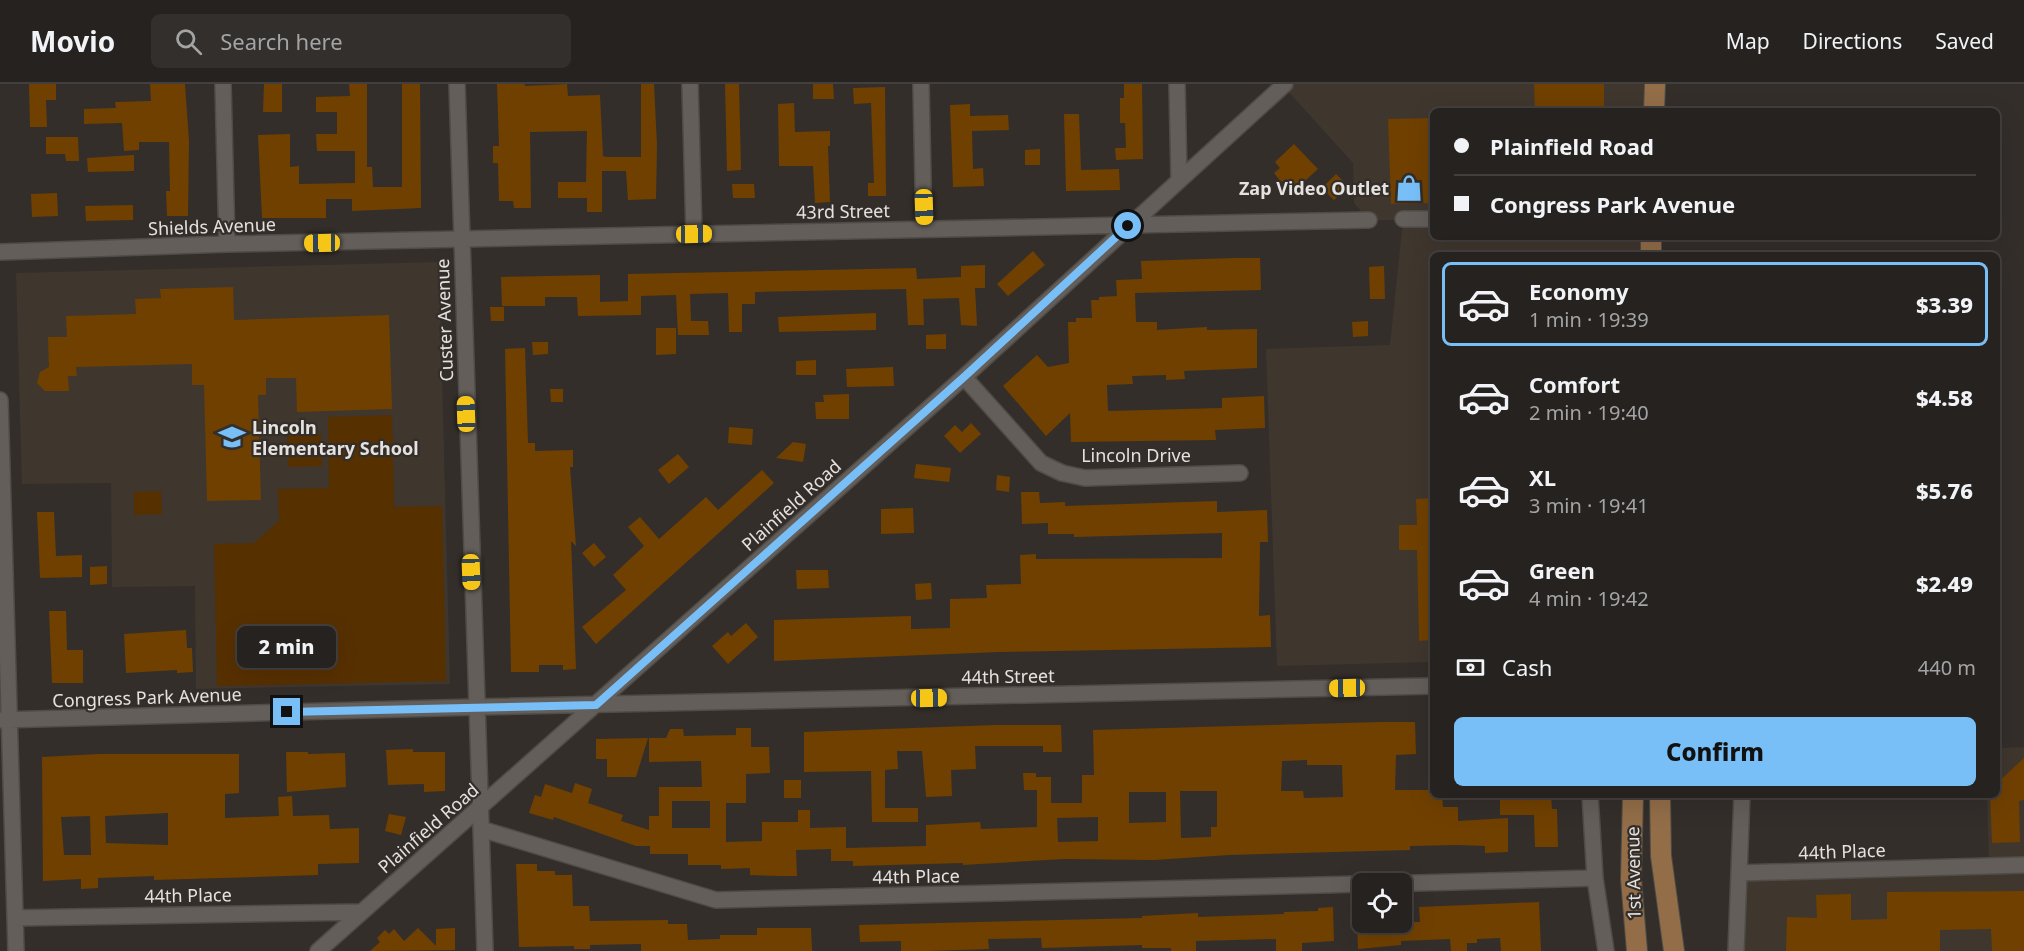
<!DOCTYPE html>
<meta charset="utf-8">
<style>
body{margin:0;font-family:"Noto Sans",sans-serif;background:#322f2d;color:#f1f3f6;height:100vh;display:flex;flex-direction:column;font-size:22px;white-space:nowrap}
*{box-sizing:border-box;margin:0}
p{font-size:20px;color:#a4a4a5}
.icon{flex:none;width:33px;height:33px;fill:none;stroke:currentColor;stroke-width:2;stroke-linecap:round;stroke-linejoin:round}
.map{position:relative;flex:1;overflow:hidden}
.drawer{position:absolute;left:1430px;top:168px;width:570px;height:546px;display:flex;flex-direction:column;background:#262220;border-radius:9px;box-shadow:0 6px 24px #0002,0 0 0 2px #423f3e}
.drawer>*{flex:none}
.top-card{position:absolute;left:1430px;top:24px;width:570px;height:132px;border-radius:9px;box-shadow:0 6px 24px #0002,0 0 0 2px #423f3e;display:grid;align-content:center;height:132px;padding:0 24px;background:#262220}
.tools{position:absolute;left:1352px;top:789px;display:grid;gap:12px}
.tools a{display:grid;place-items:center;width:60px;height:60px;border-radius:9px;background:#262220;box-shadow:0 6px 24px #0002,0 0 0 2px #423f3e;font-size:30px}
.end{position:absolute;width:27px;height:27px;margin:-14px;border:8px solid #78bff8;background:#111;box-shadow:0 0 0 3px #111}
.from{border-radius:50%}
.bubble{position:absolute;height:42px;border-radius:9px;background:#262220;box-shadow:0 6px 24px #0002,0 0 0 2px #423f3e;font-size:20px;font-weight:800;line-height:42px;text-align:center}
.car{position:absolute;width:18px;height:36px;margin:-18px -9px;border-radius:8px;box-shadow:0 0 4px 2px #0007;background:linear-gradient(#f5c518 24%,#345 0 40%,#f5c518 0 76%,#345 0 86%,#f5c518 0)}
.top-card b{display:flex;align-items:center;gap:21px;height:57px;font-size:22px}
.top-card b+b{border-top:2px solid #423f3e}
.top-card i{width:15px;height:15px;background:#f1f3f6}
ul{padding:10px 0 0;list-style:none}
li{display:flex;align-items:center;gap:18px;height:84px;margin:0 12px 9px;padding:0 12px;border:3px solid transparent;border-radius:9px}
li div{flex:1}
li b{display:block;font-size:22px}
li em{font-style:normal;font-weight:800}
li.on{border-color:#78bff8}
li>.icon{width:54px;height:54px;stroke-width:1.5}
.pay{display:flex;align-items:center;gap:15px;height:66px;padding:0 24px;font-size:22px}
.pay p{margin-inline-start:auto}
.cta{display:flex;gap:12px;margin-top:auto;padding:12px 24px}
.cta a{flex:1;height:69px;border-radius:9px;background:#78bff8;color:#111;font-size:24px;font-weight:800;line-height:69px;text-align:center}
header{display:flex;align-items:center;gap:36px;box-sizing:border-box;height:84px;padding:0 30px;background:#262220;border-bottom:2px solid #423f3e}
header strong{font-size:28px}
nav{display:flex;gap:33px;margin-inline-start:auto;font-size:21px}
.search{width:420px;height:54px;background:#322f2d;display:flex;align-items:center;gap:15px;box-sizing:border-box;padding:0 21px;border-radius:9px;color:#a4a4a5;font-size:22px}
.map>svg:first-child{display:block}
.built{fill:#3f362e}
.green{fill:#573000}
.building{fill:#704000;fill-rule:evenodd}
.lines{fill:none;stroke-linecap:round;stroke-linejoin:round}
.minor-casing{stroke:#4f4c48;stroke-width:18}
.major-casing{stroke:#4f4c48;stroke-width:22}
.minor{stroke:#635e59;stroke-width:15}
.major{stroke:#926d48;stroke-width:20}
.route{stroke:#78bff8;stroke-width:8}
.labels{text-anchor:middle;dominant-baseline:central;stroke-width:4.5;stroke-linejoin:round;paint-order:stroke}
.poi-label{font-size:18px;font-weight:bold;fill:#e4e1de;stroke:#332e2a;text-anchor:end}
.street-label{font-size:18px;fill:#e4e1de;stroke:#332e2a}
</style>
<header>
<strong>Movio</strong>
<div class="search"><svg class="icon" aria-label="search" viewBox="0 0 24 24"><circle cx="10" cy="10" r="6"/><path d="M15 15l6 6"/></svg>Search here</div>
<nav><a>Map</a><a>Directions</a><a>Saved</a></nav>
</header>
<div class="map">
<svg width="2024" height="867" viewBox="0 0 2024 867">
<rect width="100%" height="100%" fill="#332e2a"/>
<path class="built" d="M1292,0H1655L1654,27H1432V153H1650V171H1432V578L1277,582L1266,265L1390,261L1403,136H1369L1354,119L1353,79L1286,5Z
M439,178L450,600L196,605L195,502L112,503L111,399L22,400L16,189Z
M2024,663V867H1743V787L1989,781L1987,711H1996L1997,664Z"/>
<path class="green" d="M392,331L394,423L442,422L446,597L217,602L214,460L254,459L279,437L278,405L329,404L328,333Z
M321,350L322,382L288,383L287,351Z
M161,407L162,430L134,431V408Z"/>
<path class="building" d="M29,0H56V16H46L47,43H30Z
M150,0H185L189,57L188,132H167L166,107H170L169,58H139V66L124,67L122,39L84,40V25L116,24L115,18L151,17Z
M264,0H282V28H263Z
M349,0H367V83H372L373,103H402V0H420L421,124L352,127V115H326V134H262L258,51L290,50V83L299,82V100L355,99V67H317L316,50H337V28H316V13L350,12Z
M497,0H525V2L567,0L568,12L600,11L603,72L606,73H641V0H654L657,61L656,115L628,116L626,87H602V128H587V114H558V98H586L587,47L530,48L531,124H514L513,117H499L498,79H493V62H499Z
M725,0H739L741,86L727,87Z
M813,0H833L834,15H813Z
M1124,0H1142L1143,75L1116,76L1115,64H1126L1125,39H1120V14H1124Z
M1534,0H1604V27H1535Z
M885,3L886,112H868V99H874L871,19L854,20L853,4Z
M794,19L795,48L830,47V62H828L830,118L815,119L813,82H779L778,20Z
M970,20V32L1008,31L1009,46L972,47L973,85L983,84L984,102L953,103L950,21Z
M1064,30H1079L1081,86L1119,85L1120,106L1066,107Z
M1432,34V119L1391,120L1388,35Z
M46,53H78L79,77H66L65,70H46Z
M1294,60L1318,85L1296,105L1286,95L1281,98L1274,89L1280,84L1275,78Z
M1040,65V81H1025V66Z
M134,71V87L88,88L87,74Z
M1336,90L1348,102L1334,116L1322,104Z
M732,100H754L755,114H733Z
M57,109L58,132L32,133L31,110Z
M133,121V136L86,137L85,122Z
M1033,167L1045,181L1008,212L997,200Z
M1235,174H1260L1261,206L1135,209L1136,238H1157V246L1207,243V246L1257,245V284L1184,287L1185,295L1166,296V291L1132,292L1133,300L1107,301L1108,327L1222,324V314L1264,312L1265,344L1215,346L1216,356L1071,358L1070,329L1046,352L1003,302L1037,271L1048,283L1069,279L1068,238H1076V234H1092L1091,216H1099V213L1117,212L1116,196L1142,195L1141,177Z
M985,181V204H975L977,242L961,241L959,214L923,215L924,241H908L906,205L755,208V220H742V248H729L728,209L690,210L691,237H708L709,251H678L676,211L641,212V231L578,232L577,213H545V222H502L501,193L600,191V218L628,217V190L916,184L917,195L961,193V182Z
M1384,182L1385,215H1370L1369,183Z
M233,203L234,236L389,231L392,325L297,328L296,294H266V311H258L261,416L207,417L204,301H192V280L76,283L77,292H68L69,307H45L37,299L40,288L49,283L48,253H67L66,232L136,230L135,215L161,214L160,205Z
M490,223H504V237H491Z
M876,229V246L779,248L778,233Z
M1368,237V252L1353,253L1352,238Z
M656,244H676V270L656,271Z
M946,250V265H926V251Z
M532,258H548V270L533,271Z
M525,264L528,359H535V367L573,366V383H570L576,462L571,457L576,585L563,586V581H539V588H511L505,265Z
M816,276V291H796V277Z
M893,283L894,302L847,303L846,285Z
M550,305H563V318H551Z
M849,310V335H816L815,318H824L823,311Z
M971,339L981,350L960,369L944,352L955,341L962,348Z
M729,343L753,345L752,361L728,359Z
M793,358L806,360L803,378L776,374Z
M678,370L689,383L669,400L658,386Z
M916,380L951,384L949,398L914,394Z
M762,386L774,399L596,560L582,543L626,506L613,491L644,462L628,443L640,433L659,455L706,413L718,426Z
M997,391L1010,393L1009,408L996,406Z
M1021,408H1039L1040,419L1065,418V422L1217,417V428L1267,426L1268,458H1260L1259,532L1270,531L1271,563L999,568L774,577V536L911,532V545L950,544V515L987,514L986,501L1021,500L1020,471L1036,470V475L1222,474V449L1074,453V450H1048V439L1022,440Z
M1432,414V556L1419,557L1417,466H1399V441H1417L1416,415Z
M913,424L914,449L881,450V425Z
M37,428H54L56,472L82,471V493L40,494Z
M594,459L606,473L594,483L582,469Z
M107,482V500L90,501V483Z
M796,486H828L829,504L797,505Z
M931,499L932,515L916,516L915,500Z
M49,527H66L67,566H83V599H52Z
M746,539L758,553L728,580L712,562L728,548L731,552Z
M186,546L187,564H192L193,588L177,589V586L126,589L124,550Z
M1381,638H1415L1416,670L1396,671L1395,706H1432V711H1442L1443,723H1458V737L1508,734V768L1485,769V762L1458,761L1410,762V766L1229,771L1154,776L1064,775L963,781V779L853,782V777H831V765L796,766L797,792H781L750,791V784L721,785V781H688V770H650V762H636L554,733L553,736L529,729L535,711L541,713L545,700L572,709L575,699L592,705L588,719L623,731L621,737L649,746V732H659V703H702L701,677L649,678V654H666L670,645H683L684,652L736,651V644H751V663H769L770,689L746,690V719H726V758L762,757V738H798V726H810V744L846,743V764L926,762V741L980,738L981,745L1037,743V706H1024L1023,689H1036V693H1051V719H1082V691H1094L1093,646ZM1307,676V681H1342L1343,713L1304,714L1303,707H1281L1282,677ZM1180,707H1217V743H1211V753L1181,754ZM1129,708H1166V738L1129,739ZM672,717H710V744H672ZM1098,733V757L1058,758L1057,734Z
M996,641H1061L1062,668H1043V662H975L976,685L951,686L952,712L926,713L922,667H897L898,685L885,686V724H918V738H872L871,687L804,688V648Z
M648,654L636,693H607V675H596V655Z
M413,665V668H445V707L424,708V700L388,701L386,666Z
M286,668H308V670L345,669L346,703L287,708Z
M99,670H239V709L225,710V734L279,732L278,713L292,712L293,732L329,731L330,745L359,744V779L318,780V791L154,796V792L98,794V804L81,805V795L43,797L42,673ZM168,729V761L106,759L105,732ZM90,732L91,771H64L61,733Z
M2024,674V716L2019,717L2020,758L1992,759L1990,711H1996V700Z
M784,696H801V714H784Z
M1533,711H1551L1552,725H1557L1558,763H1535L1534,731H1500V716L1533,715Z
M389,730L406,733L401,751L385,747Z
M516,780H537V787H555V791H572L573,822H589L590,837L668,836V840H687L688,856L720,855V851H757V844H811L812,867H641V860L590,861V865H574V862L519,863Z
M2024,807V867H1992L1991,845L1940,846V867H1786L1787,833L1817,834L1816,811L1851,810V836L1887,835V808Z
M1539,818L1541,867H1501L1500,854L1477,855V859H1467V867H1451L1450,855L1401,857V861L1358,865L1357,838H1420L1419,823Z
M1333,823L1334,857L1302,859V867H1276V855L1196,857V867H1171V864H1142V861L1042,864L1041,854L988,855L989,865L927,867H901V857L860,858L859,841L1142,834V832L1198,829V833L1284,830V828L1318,827V824Z
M418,844L436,862V845L455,844V866L370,867L380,858L377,854L385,846L389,850L394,845L404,857Z"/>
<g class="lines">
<defs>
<path id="minor" d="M223,0L227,160
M457,0L485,867
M690,0L694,150
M921,0L924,145
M1177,0L1179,95
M1403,135H1432
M0,168L227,160L1369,136
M964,293L1041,379L1062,389L1085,394L1240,389
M0,316L16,867
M0,636L476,623L1432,602
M1590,711L1595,794L1606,867
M481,745L716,816L1362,800
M1739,789L2024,781
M1380,800L1595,794
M15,834L361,828
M318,867L964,293L1285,0
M1736,867L1742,711"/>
<path id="major" d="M1654,27L1655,0
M1651,153V171
M1633,711L1631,795L1637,867
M1660,711L1661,772L1674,867"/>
</defs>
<use href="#minor" class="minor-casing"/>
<use href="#major" class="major-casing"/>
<use href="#minor" class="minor"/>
<use href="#major" class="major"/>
</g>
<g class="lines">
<path class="route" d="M287,628L596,621L964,293L1128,142"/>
</g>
<defs>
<symbol id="shop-bare" viewBox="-9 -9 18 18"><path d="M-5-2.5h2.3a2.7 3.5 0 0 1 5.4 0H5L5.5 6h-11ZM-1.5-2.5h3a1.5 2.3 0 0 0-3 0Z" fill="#78bff8" stroke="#332e2a" stroke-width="2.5" paint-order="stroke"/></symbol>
<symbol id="school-bare" viewBox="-9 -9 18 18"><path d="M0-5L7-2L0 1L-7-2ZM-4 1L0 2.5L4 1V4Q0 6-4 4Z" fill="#78bff8" stroke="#332e2a" stroke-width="2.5" paint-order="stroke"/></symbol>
</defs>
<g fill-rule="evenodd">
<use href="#shop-bare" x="1390" y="85" width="38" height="38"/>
<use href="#school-bare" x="213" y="334" width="38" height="38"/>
</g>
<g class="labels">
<g class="poi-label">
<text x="1389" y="104">Zap Video Outlet</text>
<text x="252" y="343" text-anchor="start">Lincoln<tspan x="252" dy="21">Elementary School</tspan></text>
</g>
<g class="street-label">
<text transform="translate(843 127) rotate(-1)">43rd Street</text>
<text transform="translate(212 142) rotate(-2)">Shields Avenue</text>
<text transform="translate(444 236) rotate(-92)">Custer Avenue</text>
<text x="1136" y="371">Lincoln Drive</text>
<text transform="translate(791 421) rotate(-42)">Plainfield Road</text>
<text transform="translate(1008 592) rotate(-1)">44th Street</text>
<text transform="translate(147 613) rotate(-2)">Congress Park Avenue</text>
<text transform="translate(428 744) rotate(-41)">Plainfield Road</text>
<text transform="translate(1842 767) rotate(-2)">44th Place</text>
<text transform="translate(1633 789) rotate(-91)">1st Avenue</text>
<text transform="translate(916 792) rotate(-1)">44th Place</text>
<text transform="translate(188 811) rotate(-1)">44th Place</text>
</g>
</g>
</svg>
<div class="tools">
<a><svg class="icon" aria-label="locate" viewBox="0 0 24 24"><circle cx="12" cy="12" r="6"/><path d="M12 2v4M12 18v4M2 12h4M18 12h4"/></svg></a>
</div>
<i class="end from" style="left:1128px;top:142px"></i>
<i class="end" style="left:287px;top:628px"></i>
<div class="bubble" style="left:237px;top:542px;width:99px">2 min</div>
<i class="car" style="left:924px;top:123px;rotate:178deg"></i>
<i class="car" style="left:694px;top:150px;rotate:89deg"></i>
<i class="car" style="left:322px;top:159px;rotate:269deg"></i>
<i class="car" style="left:466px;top:330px;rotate:358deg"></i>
<i class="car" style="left:471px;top:488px;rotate:178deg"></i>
<i class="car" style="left:1347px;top:604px;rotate:269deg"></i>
<i class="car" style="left:929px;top:614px;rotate:89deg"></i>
<div class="top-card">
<b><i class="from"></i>Plainfield Road</b>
<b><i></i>Congress Park Avenue</b>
</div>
<section class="drawer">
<ul>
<li class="on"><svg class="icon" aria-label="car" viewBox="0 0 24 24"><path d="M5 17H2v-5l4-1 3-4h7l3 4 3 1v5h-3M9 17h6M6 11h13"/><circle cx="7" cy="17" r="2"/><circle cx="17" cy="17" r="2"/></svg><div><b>Economy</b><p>1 min · 19:39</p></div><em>$3.39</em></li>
<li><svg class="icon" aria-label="car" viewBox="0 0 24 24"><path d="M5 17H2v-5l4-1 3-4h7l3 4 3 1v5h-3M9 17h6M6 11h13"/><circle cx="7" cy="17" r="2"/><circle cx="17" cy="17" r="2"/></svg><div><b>Comfort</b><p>2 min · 19:40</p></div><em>$4.58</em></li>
<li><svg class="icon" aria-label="car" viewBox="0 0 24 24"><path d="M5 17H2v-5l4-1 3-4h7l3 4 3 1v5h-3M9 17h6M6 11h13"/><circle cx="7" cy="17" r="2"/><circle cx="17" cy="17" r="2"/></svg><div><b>XL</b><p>3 min · 19:41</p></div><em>$5.76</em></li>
<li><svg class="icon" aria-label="car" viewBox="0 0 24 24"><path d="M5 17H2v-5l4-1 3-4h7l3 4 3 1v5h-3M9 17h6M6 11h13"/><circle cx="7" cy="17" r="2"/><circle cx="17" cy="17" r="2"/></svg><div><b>Green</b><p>4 min · 19:42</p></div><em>$2.49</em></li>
</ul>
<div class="pay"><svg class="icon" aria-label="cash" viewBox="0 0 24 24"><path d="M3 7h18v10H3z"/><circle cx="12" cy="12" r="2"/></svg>Cash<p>440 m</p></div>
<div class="cta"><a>Confirm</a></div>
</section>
</div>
